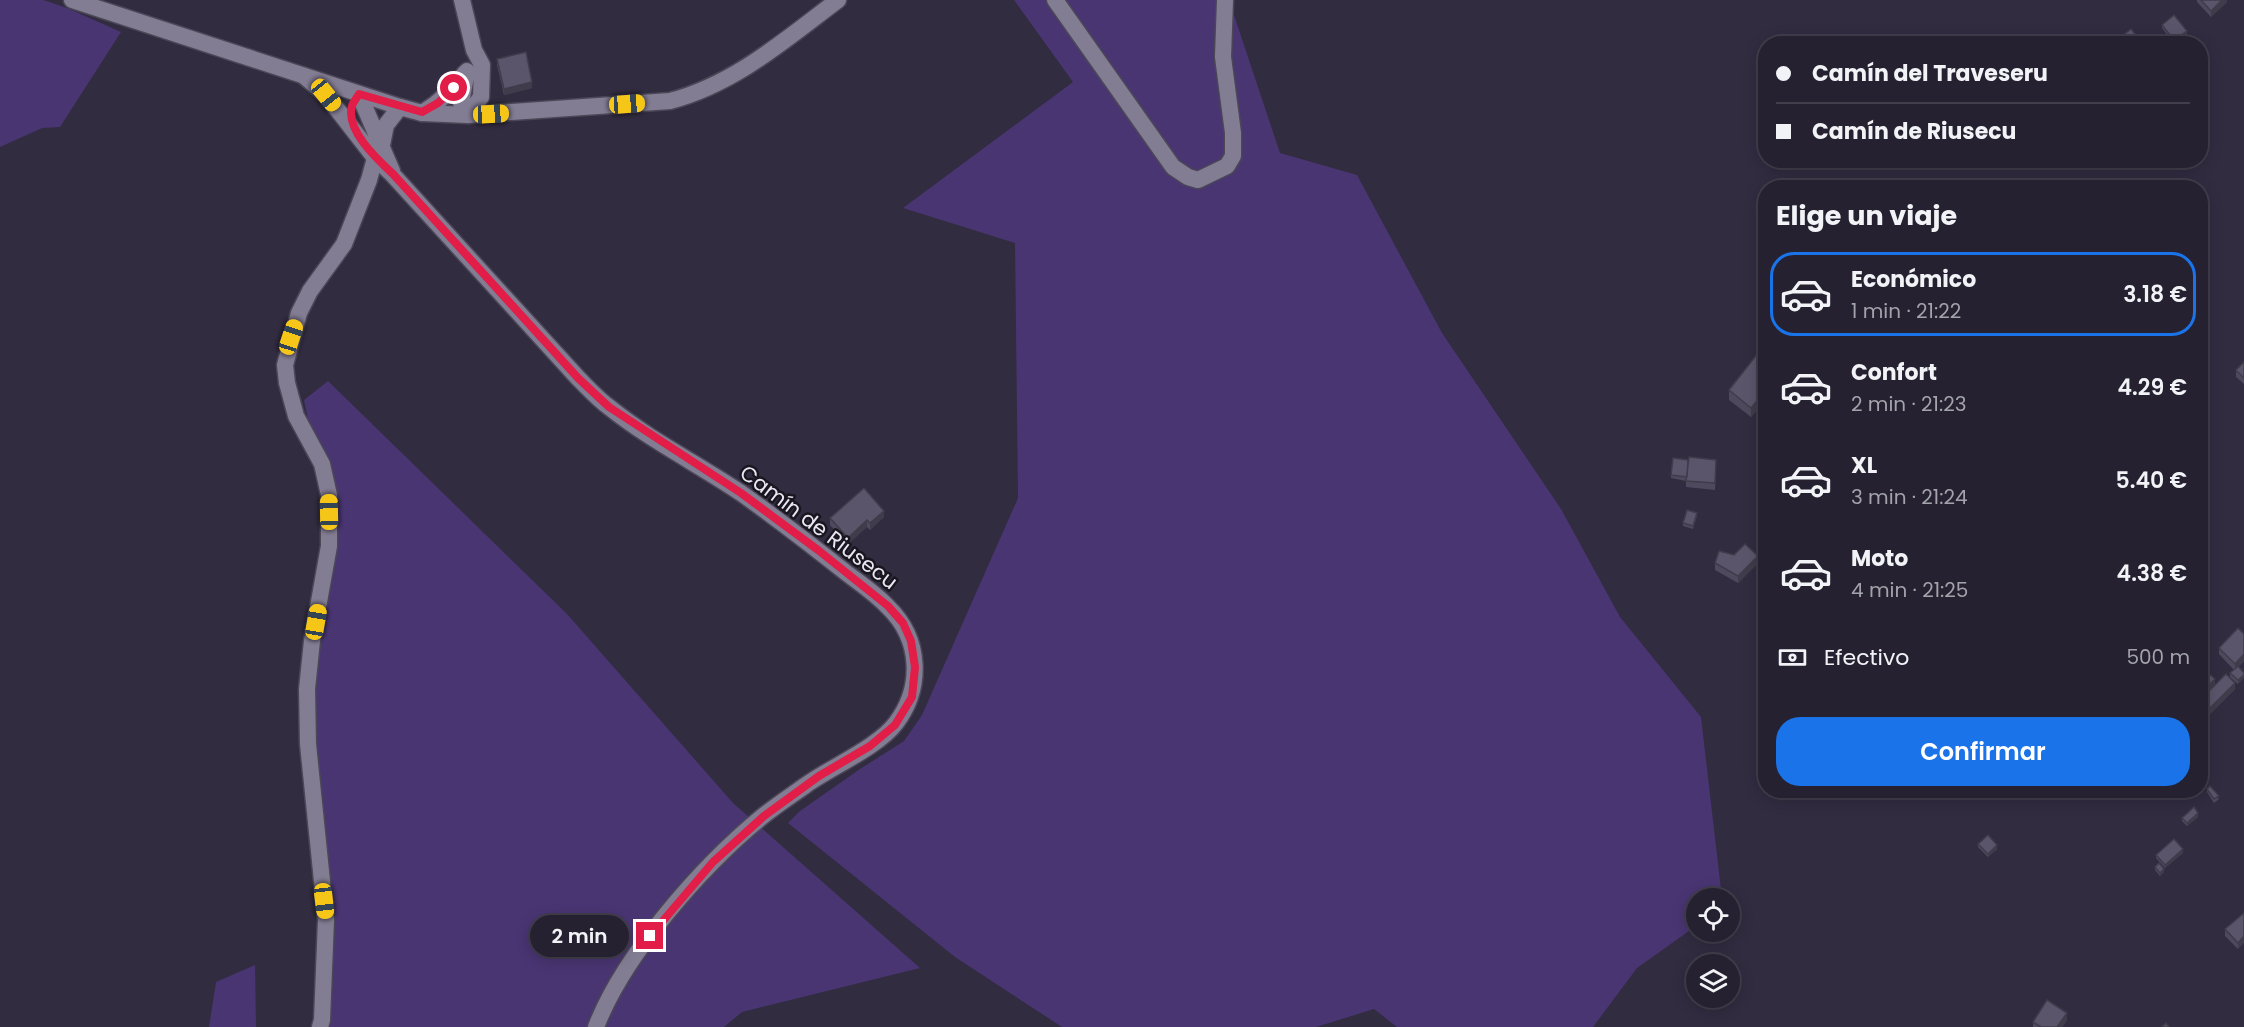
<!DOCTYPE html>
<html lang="es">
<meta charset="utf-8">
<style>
body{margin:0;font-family:Poppins,sans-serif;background:#2d2938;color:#f1f3f6;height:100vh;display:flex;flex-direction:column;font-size:22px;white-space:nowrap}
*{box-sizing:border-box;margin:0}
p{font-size:20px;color:#a3a3ab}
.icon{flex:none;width:33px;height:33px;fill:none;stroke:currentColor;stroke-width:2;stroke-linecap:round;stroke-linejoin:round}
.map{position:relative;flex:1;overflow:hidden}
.side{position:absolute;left:1758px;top:180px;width:450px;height:618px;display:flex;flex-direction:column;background:#252130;border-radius:24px;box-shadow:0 3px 15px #0003,0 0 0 2px #423e4c}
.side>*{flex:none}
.banner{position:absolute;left:1758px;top:36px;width:450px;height:132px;border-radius:24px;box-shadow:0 3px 15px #0003,0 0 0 2px #423e4c;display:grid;align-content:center;height:132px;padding:0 18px;background:#252130}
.buttons{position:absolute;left:1686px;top:888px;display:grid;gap:12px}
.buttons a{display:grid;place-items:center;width:54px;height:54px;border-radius:50%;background:#252130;box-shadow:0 3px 15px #0003,0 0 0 2px #423e4c;font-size:30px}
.end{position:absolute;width:27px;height:27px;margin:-14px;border:8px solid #e11d48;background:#fff;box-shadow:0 0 0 3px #fff}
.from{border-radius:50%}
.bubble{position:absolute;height:42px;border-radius:21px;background:#252130;box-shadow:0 3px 15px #0003,0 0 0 2px #423e4c;font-size:20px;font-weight:600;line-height:42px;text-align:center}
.car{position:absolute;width:18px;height:36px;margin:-18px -9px;border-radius:8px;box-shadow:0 0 4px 2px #0007;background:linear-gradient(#f5c518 24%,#345 0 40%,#f5c518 0 76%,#345 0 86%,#f5c518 0)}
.banner b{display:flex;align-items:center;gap:21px;height:57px;font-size:22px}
.banner b+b{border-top:2px solid #423e4c}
.banner i{width:15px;height:15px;background:#f1f3f6}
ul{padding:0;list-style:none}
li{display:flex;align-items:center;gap:18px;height:84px;margin:0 12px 9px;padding:0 6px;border:3px solid transparent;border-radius:24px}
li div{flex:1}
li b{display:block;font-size:22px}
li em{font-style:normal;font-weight:600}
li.selected{border-color:#1a73e8}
li>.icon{width:54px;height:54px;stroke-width:1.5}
h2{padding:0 18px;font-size:27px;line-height:72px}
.pay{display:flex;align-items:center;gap:15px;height:66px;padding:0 18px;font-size:22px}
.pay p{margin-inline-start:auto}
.action{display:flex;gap:12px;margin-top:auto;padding:12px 18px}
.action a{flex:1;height:69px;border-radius:24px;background:#1a73e8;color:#fff;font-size:24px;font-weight:600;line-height:69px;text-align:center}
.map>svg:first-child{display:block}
.green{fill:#493572}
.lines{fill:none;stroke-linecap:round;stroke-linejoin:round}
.minor-casing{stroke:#4b4757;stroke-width:19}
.tertiary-casing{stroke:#4b4757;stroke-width:19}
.minor{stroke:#837d94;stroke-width:16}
.tertiary{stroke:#837d94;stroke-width:16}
.wall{fill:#4e495c}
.shaded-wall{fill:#403c4b}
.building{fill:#5b556b;stroke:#403c4b;stroke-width:1.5}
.route{stroke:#e11d48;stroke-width:8}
.labels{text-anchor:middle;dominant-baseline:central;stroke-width:5;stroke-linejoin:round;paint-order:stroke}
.street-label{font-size:21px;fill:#eae7f4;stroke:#19161f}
</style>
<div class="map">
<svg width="2244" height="1027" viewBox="0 0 2244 1027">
<rect width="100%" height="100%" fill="#312c40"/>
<path class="green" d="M0,0H43L67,8L121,32L60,127L42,128L0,147Z
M1014,0H1229L1280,153L1357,175L1442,333L1561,509L1620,617L1701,717L1722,898H1696V926L1637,968L1593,1027H1397L1374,1009L1316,1027H1062L955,957L788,823L800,811L860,769L904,741L922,715L1018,498L1015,243L903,208L1073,82Z
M328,381L567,614L733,803L920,968L742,1012L724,1027H323L312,704L334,544L304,400Z
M255,965L256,1027H209L216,982Z"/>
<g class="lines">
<defs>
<path id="minor" d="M462,0L474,50L482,65L481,97L468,115L461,103L467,71
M304,76L326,95L375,158L393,175L578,378C588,388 598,399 609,407C650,440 698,464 741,493C776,518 810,544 844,571C858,582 875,593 888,607C921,639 923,687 896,723C878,747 831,767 806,785C792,795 777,805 763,816C703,865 624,954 596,1027
M359,94L392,171
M422,113C440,102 453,90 465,73
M382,145L386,125L400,107
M320,1027L322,1020L326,920L308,744L307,689L312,641L329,546V495L322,464L296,416L287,383L285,365L299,313L310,291L344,244L369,180L375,158"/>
<path id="tertiary" d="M72,0L400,107L422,113L468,115L670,101C735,84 786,39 838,0
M1055,0L1173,167L1188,177L1198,180L1227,166L1233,156V133L1223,57L1225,0"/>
</defs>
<use href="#minor" class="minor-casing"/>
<use href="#tertiary" class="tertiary-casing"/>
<use href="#minor" class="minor"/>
<use href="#tertiary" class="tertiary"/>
</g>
<path class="wall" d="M2197,0H2227V2L2211,17L2197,2Z
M2162,25L2187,34L2174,44L2162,28Z
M497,59L532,88L504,95L497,65Z
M1766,350V400L1751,417L1729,400V390Z
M2244,362V384L2236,377V370Z
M1688,460H1716L1715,490L1686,487V481L1671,478V475Z
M1697,516L1693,529L1683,526V523Z
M884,517L870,530L867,527L848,544L830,525V518Z
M1715,563H1758L1738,583L1715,570Z
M2244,634V661L2238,667V684L2230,677V673L2234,670L2219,654V648Z
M2201,666L2215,685L2235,689L2210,714L2201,706V699L2206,694L2200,700Z
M2207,789L2219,799L2214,803L2207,792Z
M2198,817L2187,826L2182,821V818Z
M1978,844L1997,849L1988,857L1978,847Z
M2183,853L2165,868L2156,858V855Z
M2155,867L2164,872L2160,876L2155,870Z
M2244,913L2238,949L2225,936V929Z
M2067,1020L2062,1027H2033V1022Z"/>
<path class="shaded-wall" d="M2222,0H2227V2L2211,17V11Z
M2187,31V34L2174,44V40Z
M532,82V88L504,95V89Z
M1766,390V400L1751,417V408Z
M884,511V517L870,530V523Z
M867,520V527L848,544V538Z
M1758,556V563L1738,583V576Z
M2244,654V661L2235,670V664Z
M2244,675V678L2238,684V680Z
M2215,679V686L2200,700V693Z
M2235,683V689L2210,714V708Z
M2198,813V817L2187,826V823Z
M1997,845V849L1988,857V854Z
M2183,849V853L2165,868V865Z
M2164,869V872L2160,876V873Z
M2244,936V943L2238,949V943Z
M2067,1013V1020L2062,1027H2057Z"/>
<path class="building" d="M2201,0H2222L2211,11Z
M2174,15L2187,31L2174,40L2162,25Z
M2131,29L2139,39L2144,35L2150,44H2112Z
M526,52L532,82L504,89L497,59Z
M1880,184L1884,188H1876Z
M1762,348L1766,350V390L1751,408L1729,390Z
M2244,362V378L2236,370Z
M1689,457L1716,460L1715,483L1686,481Z
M1673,458L1688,460L1687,477L1671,475Z
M864,488L884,511L870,523L867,520L848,538L830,518Z
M1687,510L1697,513L1693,526L1683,523Z
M1745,544L1758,556L1738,576L1715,563L1719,551L1734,555Z
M2238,628L2244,634V654L2235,664L2219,648Z
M2200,666L2215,679L2200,693Z
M2238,666L2244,673V675L2238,680L2230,673Z
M2226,674L2235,683L2210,708L2201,699Z
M2210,786L2219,796L2214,799L2207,789Z
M2194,807L2198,813L2187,823L2182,818Z
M1988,835L1997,845L1988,854L1978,844Z
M2174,839L2183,849L2165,865L2156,855Z
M2159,863L2164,869L2160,873L2155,867Z
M2244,913V936L2238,943L2225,929Z
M2047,1000L2067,1013L2057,1027H2041L2033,1022Z
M2166,1023L2169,1027H2162Z"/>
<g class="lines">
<path class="route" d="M454,88L438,103L422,112L359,94C357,98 353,102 352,106C345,130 378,160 393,174L578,378L609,407L741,493L818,550L888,606L903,623L911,641L915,667L912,697L895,725L870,746L819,776L764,816L713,862L650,936"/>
</g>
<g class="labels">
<g class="street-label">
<text transform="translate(819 527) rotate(37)">Camín de Riusecu</text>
</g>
</g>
</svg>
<div class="buttons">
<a><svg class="icon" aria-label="locate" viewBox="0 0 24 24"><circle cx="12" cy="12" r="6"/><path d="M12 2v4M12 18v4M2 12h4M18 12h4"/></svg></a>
<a><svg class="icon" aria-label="layers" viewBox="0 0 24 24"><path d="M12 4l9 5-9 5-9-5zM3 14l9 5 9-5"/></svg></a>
</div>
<i class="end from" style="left:454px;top:88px"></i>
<i class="end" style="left:650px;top:936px"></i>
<div class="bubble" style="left:530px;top:915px;width:99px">2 min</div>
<i class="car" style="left:326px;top:95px;rotate:141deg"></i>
<i class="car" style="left:627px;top:104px;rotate:86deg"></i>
<i class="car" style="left:491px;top:114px;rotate:87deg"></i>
<i class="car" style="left:291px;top:337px;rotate:18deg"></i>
<i class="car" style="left:329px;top:512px;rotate:359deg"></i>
<i class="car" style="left:316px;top:622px;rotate:10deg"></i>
<i class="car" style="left:324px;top:901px;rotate:173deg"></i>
<div class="banner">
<b><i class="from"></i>Camín del Traveseru</b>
<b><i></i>Camín de Riusecu</b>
</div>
<section class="side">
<h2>Elige un viaje</h2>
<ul>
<li class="selected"><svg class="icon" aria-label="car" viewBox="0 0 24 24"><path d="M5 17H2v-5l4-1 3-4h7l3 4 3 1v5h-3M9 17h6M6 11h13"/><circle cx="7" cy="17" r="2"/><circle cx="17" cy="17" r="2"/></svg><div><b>Económico</b><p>1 min · 21:22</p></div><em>3.18 €</em></li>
<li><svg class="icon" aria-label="car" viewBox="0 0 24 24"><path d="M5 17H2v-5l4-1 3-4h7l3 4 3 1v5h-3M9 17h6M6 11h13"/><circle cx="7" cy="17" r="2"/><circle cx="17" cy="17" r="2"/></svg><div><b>Confort</b><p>2 min · 21:23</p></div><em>4.29 €</em></li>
<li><svg class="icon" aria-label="car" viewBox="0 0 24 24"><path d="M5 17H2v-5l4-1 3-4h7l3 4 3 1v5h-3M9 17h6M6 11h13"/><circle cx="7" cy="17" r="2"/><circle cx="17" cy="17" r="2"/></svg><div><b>XL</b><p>3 min · 21:24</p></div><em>5.40 €</em></li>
<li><svg class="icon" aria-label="car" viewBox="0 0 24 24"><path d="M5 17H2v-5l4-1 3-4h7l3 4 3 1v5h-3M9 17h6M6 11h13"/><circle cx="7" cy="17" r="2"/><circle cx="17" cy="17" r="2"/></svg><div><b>Moto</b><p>4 min · 21:25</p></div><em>4.38 €</em></li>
</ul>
<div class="pay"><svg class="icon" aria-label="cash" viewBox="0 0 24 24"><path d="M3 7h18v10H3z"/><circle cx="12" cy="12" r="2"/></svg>Efectivo<p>500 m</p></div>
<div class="action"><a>Confirmar</a></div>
</section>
</div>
